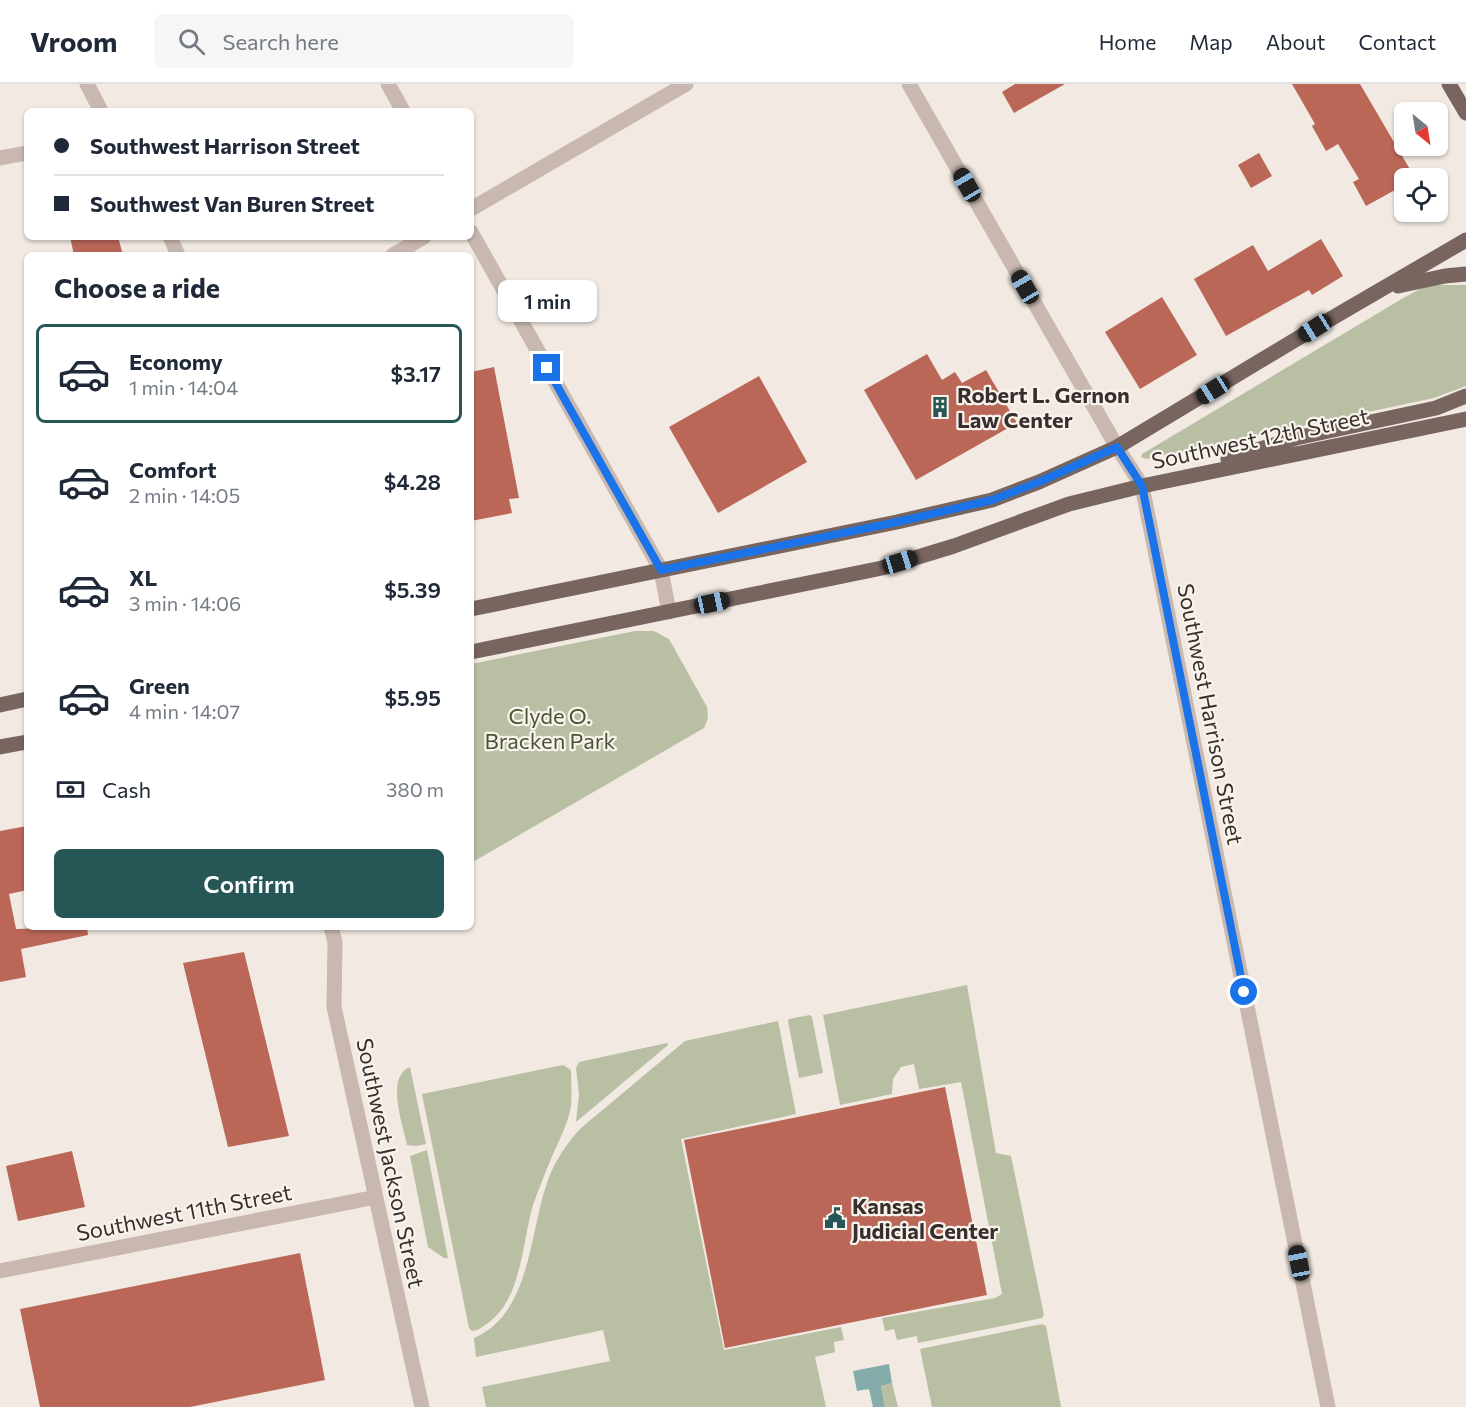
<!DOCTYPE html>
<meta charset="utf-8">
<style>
body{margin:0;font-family:Commissioner,sans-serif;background:#f6f6f7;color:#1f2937;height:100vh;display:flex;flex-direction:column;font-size:22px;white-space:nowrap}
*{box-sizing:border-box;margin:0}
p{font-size:20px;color:#747a83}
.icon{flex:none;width:33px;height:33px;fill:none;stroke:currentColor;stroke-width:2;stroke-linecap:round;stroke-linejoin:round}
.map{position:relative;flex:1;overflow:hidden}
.sheet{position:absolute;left:24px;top:168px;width:450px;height:678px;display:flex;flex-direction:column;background:#fff;border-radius:9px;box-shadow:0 2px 4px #0004}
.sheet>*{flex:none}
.guide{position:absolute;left:24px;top:24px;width:450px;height:132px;border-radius:9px;box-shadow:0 2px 4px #0004;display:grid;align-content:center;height:132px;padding:0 30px;background:#fff}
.needle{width:39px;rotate:150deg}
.controls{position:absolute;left:1394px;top:18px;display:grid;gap:12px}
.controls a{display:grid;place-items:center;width:54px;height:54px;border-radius:9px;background:#fff;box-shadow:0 2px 4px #0004;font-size:30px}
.end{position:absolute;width:27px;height:27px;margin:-14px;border:8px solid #1a73e8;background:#fff;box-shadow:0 0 0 3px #fff}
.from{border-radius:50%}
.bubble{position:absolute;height:42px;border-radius:9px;background:#fff;box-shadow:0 2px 4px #0004;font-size:20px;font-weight:600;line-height:42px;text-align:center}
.car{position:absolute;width:18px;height:36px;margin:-18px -9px;border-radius:8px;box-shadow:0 0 4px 2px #0007;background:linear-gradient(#222 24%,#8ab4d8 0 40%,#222 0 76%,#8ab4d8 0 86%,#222 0)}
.guide b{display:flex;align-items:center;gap:21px;height:57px;font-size:22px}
.guide b+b{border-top:2px solid #e0e1e3}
.guide i{width:15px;height:15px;background:#1f2937}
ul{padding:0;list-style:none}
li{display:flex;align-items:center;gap:18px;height:99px;margin:0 12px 9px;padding:0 18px;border:3px solid transparent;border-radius:9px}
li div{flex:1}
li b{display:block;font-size:22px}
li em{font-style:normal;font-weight:600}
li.current{border-color:#265655}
li>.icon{width:54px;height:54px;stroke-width:1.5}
h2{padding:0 30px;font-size:27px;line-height:72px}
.pay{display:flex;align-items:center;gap:15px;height:66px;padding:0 30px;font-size:22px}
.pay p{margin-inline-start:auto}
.action{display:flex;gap:12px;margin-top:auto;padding:12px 30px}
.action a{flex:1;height:69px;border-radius:9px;background:#265655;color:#fff;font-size:24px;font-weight:600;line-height:69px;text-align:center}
header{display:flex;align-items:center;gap:36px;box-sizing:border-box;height:84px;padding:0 30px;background:#fff;border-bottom:2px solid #e0e1e3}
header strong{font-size:28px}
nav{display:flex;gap:33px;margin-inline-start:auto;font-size:21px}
.search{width:420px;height:54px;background:#f6f6f7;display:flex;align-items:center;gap:15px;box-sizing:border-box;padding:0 21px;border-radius:9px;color:#747a83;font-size:22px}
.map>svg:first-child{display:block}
.green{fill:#b8bfa3}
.water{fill:#84acaa}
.building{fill:#ba6758}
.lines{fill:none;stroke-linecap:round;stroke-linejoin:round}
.minor{stroke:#c9b8af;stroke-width:15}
.major{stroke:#78655f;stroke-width:15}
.route{stroke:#1a73e8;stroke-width:8}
.labels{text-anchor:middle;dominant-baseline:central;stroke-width:4.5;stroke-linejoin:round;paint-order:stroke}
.poi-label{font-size:22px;font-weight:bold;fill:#382f2c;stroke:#f9f3ee;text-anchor:start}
.street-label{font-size:22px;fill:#382f2c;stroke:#f9f3ee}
.park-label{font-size:22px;fill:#4b5432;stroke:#f9f3ee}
</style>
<header>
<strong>Vroom</strong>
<div class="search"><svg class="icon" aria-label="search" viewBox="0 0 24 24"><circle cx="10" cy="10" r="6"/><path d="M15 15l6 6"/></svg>Search here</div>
<nav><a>Home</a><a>Map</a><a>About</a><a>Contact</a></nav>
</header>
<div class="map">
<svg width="1466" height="1323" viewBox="0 0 1466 1323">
<rect width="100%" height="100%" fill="#f1e9e2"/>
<path class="green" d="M1436,201H1466V302L1434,314L1146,375L1141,373L1142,370L1405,213L1422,204Z
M635,547H654L669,555L707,623L708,634L704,644L471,779V580Z
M967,901L996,1069L1011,1072L1044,1231L1042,1234L918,1259L917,1252L897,1256L894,1245L885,1247L882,1234L995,1214L1002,1210L961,998L919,1005L914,980L901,983L893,995L892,1010L840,1021L823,931Z
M810,931L812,933L823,989L799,994L788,937L789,935Z
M778,937L796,1030L681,1055L724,1266L841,1243L844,1256L834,1258L835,1268L815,1273L826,1323H486L482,1303L610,1277L603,1246L476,1273L474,1254C531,1229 529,1150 547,1099C554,1078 566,1060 581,1044L685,957Z
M667,959L668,961L576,1038L579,1010L576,984L579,978Z
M563,981L571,986C571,998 572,1010 571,1022C568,1039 560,1055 553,1070C546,1087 539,1104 533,1121C522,1158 522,1215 488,1239C482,1243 478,1247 472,1247L469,1244L422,1010Z
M410,983L426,1060L416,1062L407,1061C403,1041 385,993 410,983Z
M427,1066L448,1174H444L428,1163L410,1072Z
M1042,1240L1046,1242L1061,1323H932L920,1265Z
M892,1299L898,1323H885L881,1302Z"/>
<path class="water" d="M889,1280L892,1299L881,1302L885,1323H873L869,1305L857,1307L853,1287Z"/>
<path class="building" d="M1015,0H1065L1014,29L1002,8Z
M1292,0H1360L1415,94H1404V101L1366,122L1353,98L1359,95L1338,60L1326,67L1312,42L1315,40Z
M1259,69L1272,92L1251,104L1238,81Z
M70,153H118L123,171H74Z
M1321,155L1343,192L1312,211L1309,206L1226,252L1194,195L1253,161L1268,187Z
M1162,213L1197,271L1140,305L1105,248Z
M927,270L942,296L955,288L962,299L986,286L1017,339L916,396L864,306Z
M494,283L519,414L509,415L512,429L471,437V288Z
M759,292L807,378L718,429L669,343Z
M27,742V806L9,810L16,845L87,843L88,851L21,865L26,893L0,898V747Z
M244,868L289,1052L228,1063L183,879Z
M945,1003L987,1211L725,1264L684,1056Z
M72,1067L85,1123L18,1137L6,1082Z
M300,1169L325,1296L190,1323H40L20,1225Z"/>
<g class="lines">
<path class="minor" d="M87,0L101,27
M388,0L403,27
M909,0L1117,363L1142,402L1328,1323
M0,74L27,69
M471,125L686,0
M471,148L661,486L669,528
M170,153L178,171
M393,171L424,153
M331,843L335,858L334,923L422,1323
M0,1187L376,1113"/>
<path class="major" d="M1449,0L1466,29
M1398,202L1445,192L1466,190
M1228,375L1296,354L1436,324L1466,312
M471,525L897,438L992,416L1039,398L1117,363L1315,244L1466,156
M471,568L882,484L954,462L1069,420L1142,402L1466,335
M0,621L27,615
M0,663L27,658"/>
</g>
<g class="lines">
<path class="route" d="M547,284L661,486L897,438L992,416L1039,398L1117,363L1142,402L1244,908"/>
</g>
<defs>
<symbol id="building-bare" viewBox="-9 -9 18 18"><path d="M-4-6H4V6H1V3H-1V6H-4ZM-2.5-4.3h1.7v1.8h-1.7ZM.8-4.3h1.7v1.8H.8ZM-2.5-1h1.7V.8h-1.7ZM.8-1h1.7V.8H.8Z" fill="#265655" stroke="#f9f3ee" stroke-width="2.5" paint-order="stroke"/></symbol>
<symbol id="civic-bare" viewBox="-9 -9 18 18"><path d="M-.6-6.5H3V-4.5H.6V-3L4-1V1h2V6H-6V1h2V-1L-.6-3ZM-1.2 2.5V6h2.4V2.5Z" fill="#265655" stroke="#f9f3ee" stroke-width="2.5" paint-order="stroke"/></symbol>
</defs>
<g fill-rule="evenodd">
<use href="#building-bare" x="925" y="308" width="30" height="30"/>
<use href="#civic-bare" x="820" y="1119" width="30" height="30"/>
</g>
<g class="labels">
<g class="poi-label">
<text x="957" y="310">Robert L. Gernon<tspan x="957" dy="25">Law Center</tspan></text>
<text x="852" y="1121">Kansas<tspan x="852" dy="25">Judicial Center</tspan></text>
</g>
<g class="street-label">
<text transform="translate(1260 354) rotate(-12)">Southwest 12th Street</text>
<text transform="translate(1211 630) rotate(79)">Southwest Harrison Street</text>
<text transform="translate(391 1079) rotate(78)">Southwest Jackson Street</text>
<text transform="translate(184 1128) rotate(-11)">Southwest 11th Street</text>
</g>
<g class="park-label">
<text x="550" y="631">Clyde O.<tspan x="550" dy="25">Bracken Park</tspan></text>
</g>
</g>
</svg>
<div class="controls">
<a><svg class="needle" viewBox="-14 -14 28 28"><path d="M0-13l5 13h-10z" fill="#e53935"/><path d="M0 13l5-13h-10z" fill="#747a83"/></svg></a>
<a><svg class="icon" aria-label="locate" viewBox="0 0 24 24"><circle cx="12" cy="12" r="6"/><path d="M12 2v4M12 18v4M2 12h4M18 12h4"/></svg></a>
</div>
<i class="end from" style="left:1244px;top:908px"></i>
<i class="end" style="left:547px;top:284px"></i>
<div class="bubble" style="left:498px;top:196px;width:99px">1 min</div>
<i class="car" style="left:967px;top:101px;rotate:330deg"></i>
<i class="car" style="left:1025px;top:203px;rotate:330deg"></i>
<i class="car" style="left:1315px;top:244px;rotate:238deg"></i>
<i class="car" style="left:1213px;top:306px;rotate:238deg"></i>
<i class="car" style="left:900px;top:478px;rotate:73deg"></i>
<i class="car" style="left:712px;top:519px;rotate:78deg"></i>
<i class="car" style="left:1299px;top:1179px;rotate:349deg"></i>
<div class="guide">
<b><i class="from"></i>Southwest Harrison Street</b>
<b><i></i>Southwest Van Buren Street</b>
</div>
<section class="sheet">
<h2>Choose a ride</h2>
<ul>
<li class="current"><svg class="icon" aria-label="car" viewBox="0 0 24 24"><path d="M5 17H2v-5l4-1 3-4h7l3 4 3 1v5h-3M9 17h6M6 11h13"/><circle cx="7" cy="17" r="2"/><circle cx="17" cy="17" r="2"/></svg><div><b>Economy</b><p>1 min · 14:04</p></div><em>$3.17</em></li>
<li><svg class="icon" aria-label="car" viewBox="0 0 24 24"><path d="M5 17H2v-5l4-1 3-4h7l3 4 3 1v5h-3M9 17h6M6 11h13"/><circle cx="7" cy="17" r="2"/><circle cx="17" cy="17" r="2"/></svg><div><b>Comfort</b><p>2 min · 14:05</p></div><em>$4.28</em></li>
<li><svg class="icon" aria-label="car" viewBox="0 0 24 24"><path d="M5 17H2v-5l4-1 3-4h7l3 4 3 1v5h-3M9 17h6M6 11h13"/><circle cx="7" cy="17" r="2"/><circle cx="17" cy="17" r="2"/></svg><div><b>XL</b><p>3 min · 14:06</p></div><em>$5.39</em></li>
<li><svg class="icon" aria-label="car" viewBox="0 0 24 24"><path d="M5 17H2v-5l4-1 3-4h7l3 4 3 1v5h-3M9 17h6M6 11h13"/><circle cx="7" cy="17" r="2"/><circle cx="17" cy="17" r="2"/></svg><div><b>Green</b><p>4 min · 14:07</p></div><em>$5.95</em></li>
</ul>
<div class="pay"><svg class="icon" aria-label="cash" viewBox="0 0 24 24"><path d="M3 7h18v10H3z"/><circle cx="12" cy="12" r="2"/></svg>Cash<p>380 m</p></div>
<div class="action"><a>Confirm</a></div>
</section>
</div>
